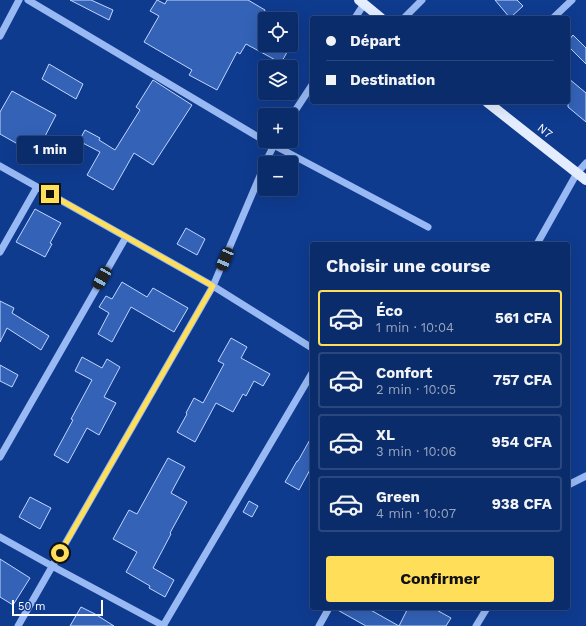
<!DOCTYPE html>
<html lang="fr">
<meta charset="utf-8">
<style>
body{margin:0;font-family:"Work Sans",sans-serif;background:#193873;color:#f1f3f6;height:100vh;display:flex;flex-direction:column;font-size:15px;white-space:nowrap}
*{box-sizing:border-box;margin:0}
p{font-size:13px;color:#9aa7c1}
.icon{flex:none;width:22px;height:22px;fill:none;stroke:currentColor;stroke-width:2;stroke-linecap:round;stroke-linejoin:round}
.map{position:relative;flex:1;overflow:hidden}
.sheet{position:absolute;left:310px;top:242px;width:260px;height:368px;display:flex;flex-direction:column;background:#0b2c6b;border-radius:4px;box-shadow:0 4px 16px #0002,0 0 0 1px #2b487e}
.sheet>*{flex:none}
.banner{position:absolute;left:310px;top:16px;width:260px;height:88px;border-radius:4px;box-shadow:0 4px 16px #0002,0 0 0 1px #2b487e;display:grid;align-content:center;height:88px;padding:0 16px;background:#0b2c6b}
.controls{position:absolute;left:258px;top:12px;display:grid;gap:8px}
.controls a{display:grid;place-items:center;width:40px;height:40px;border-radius:4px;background:#0b2c6b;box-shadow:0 4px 16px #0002,0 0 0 1px #2b487e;font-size:20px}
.scale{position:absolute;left:12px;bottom:10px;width:91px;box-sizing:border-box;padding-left:4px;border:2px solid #fff;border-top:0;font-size:11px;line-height:14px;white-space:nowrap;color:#fff;-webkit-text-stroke:3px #0f3b8f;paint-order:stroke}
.end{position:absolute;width:18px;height:18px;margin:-9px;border:5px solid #ffde5a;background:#111;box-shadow:0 0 0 2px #111}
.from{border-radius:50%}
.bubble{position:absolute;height:28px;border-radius:4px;background:#0b2c6b;box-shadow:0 4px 16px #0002,0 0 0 1px #2b487e;font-size:13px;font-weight:700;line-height:28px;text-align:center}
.car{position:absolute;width:12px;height:24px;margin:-12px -6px;border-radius:5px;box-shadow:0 0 3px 1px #0007;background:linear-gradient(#222 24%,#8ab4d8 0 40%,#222 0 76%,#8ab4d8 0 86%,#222 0)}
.banner b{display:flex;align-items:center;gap:14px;height:38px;font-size:15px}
.banner b+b{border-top:1px solid #2b487e}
.banner i{width:10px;height:10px;background:#f1f3f6}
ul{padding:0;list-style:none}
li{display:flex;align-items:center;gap:12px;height:56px;margin:0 8px 6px;padding:0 8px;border:2px solid #2b487e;border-radius:4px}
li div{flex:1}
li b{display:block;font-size:15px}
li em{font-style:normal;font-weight:700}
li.active{border-color:#ffde5a}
li>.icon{width:36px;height:36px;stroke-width:1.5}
h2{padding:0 16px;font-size:18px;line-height:48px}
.cta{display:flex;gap:8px;margin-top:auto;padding:8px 16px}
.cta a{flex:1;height:46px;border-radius:4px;background:#ffde5a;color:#111;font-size:16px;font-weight:700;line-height:46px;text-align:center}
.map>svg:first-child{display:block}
.building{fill:#3362b7;stroke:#c0d6fe}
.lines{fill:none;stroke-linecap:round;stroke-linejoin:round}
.minor{stroke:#98b9f3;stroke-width:7}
.major{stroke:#e4ecff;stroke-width:10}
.route{stroke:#ffde5a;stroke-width:5}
.labels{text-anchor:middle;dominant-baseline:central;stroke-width:3.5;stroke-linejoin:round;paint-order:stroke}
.street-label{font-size:12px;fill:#fff;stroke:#0f3b8f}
</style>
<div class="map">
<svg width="586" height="626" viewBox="0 0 586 626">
<rect width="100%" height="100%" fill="#0f3b8f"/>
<path class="building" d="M70,0H91L113,10L109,20Z
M157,0L165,4L167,0H248L265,10L263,15L265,16V45H291L281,63L246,44L240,54L237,52L217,90L189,75L192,70L144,42L159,16L150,11Z
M495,0H517L523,6L510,18Z
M573,35L586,48V64L568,46V41Z
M49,64L83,84L76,99L42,79Z
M568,78L586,93V122L568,107Z
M153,80L192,105L153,165L134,153L113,190L87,175L100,152L79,141L85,130L100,138L99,140L115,150L140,110L136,107Z
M12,91L56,115L42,142L53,148L46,160L0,134V112Z
M35,209L61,223L50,243L52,244L45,257L16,242Z
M186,228L205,239L197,255L177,244Z
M122,282L147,297L153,288L188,308L174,332L131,307L112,342L98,334L109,313L99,307L106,296L112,299Z
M0,301L14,308L12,313L49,336L41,350L7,328L0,342Z
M231,338L247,347L241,358L270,374L263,386L254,381L246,396L243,394L233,412L216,403L195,442L177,432L187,414L186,413L194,398L203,403L224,364L218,361Z
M82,357L102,368L107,359L120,367L104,397L116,403L99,435L87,428L68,463L54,455L73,420L71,419L92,380L75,371Z
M0,365L18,375L12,387L0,381Z
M312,436V466L299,490L285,482L297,461H298Z
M168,458L185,467L171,493L187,502L170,533L171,534L153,568L174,580L165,597L149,588L150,586L126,572L137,552L113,539L129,510L137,514Z
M30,497L51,508L40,529L19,517Z
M249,501L258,506L252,517L243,512Z
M0,559L30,578L13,605L0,597Z
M81,607L95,614L114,626H70Z
M334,608H367L399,626L408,608H433L451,618L446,626H366Z"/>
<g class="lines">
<path class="minor" d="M28,0L265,141
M355,18L364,4
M404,18L422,0
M553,18L572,0
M0,36L19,0
M291,117L312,85
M266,141L428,227
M265,163L276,141
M0,166L213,286L312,348
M537,244L577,173L586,163
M0,252L37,187
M0,457L126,237
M568,485L586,476
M0,537L52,566L164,626
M18,626L213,286L265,164
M163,626L312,373
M319,626L329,608
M476,626L487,608"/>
<path class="major" d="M359,0L381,18
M487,102L586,180"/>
</g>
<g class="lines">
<path class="route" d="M50,194L213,286L60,553"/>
</g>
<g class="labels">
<g class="street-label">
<text transform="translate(545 131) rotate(38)">N7</text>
</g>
</g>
</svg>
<div class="controls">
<a><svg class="icon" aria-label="locate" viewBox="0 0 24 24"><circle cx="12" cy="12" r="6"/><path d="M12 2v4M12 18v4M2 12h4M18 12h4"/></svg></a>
<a><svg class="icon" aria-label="layers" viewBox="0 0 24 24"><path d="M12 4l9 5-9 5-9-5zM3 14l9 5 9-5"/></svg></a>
<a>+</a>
<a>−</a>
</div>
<div class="scale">50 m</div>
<i class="end from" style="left:60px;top:553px"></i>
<i class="end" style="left:50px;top:194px"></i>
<div class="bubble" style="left:17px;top:136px;width:66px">1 min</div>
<i class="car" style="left:225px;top:259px;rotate:203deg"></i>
<i class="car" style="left:102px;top:278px;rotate:210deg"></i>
<div class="banner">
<b><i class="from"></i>Départ</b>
<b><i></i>Destination</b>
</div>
<section class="sheet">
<h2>Choisir une course</h2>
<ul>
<li class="active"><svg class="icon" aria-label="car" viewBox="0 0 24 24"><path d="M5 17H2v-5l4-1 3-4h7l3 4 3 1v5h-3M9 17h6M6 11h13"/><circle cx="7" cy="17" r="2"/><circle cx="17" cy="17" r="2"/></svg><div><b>Éco</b><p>1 min · 10:04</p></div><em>561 CFA</em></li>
<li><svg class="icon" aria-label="car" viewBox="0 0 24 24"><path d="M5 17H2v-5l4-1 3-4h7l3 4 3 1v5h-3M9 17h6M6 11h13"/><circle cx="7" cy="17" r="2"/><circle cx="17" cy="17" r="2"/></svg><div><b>Confort</b><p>2 min · 10:05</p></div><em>757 CFA</em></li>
<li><svg class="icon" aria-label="car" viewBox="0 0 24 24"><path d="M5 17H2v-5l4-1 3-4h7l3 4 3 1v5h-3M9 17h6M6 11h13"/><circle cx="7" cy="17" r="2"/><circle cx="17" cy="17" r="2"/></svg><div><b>XL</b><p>3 min · 10:06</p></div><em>954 CFA</em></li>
<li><svg class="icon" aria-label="car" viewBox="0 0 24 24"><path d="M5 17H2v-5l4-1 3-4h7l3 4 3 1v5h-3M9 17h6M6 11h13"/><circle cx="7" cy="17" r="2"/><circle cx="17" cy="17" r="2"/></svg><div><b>Green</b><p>4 min · 10:07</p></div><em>938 CFA</em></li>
</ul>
<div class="cta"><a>Confirmer</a></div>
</section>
</div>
